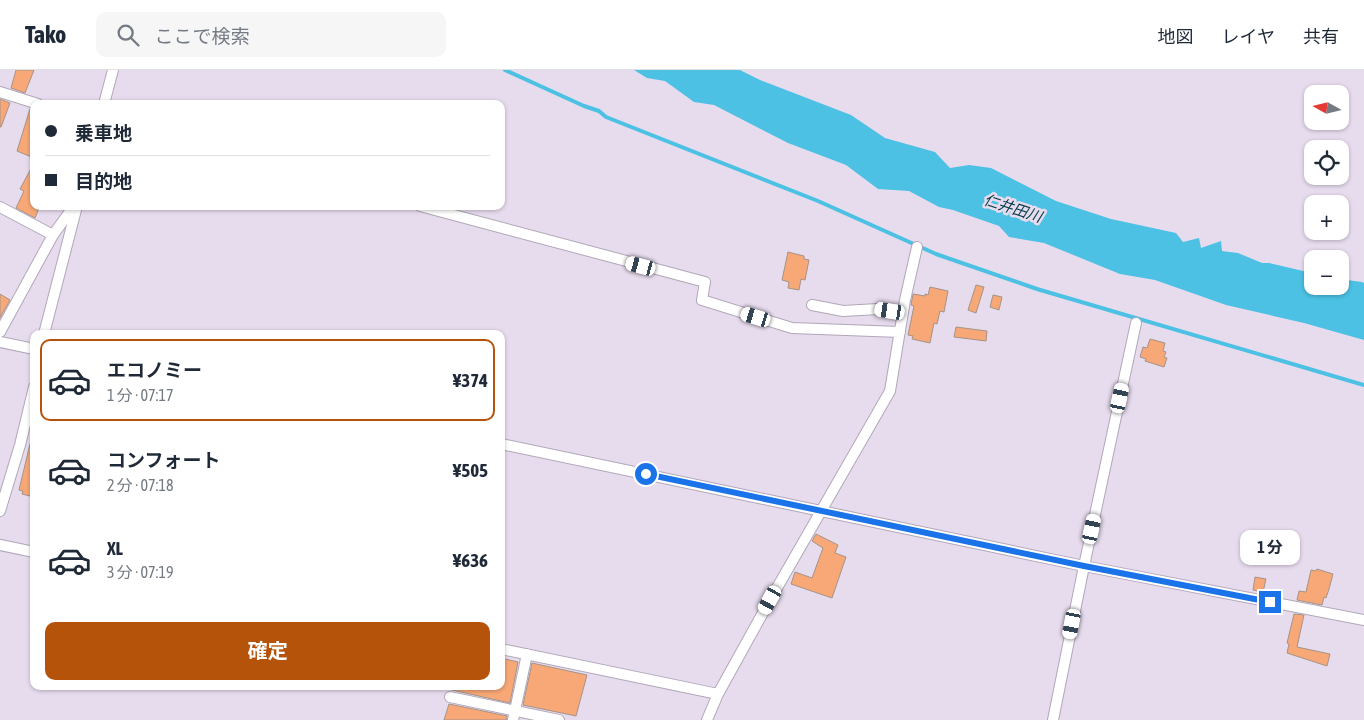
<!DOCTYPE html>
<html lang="ja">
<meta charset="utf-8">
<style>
body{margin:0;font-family:"Asap Condensed","Noto Sans JP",sans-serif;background:#f6f6f7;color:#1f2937;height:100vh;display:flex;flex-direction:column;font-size:19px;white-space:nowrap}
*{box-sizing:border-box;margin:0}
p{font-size:16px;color:#747a83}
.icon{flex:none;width:28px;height:28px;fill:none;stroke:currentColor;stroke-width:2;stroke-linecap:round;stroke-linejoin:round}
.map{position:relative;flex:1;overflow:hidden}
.details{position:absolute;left:30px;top:260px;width:475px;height:360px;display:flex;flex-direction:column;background:#fff;border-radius:10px;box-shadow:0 1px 4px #0004}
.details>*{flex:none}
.hud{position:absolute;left:30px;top:30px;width:475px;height:110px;border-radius:10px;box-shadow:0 1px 4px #0004;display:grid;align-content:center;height:110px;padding:0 15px;background:#fff}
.needle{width:32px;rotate:278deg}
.controls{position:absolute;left:1304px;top:15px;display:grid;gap:10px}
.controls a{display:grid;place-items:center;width:45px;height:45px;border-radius:10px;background:#fff;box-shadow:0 1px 4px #0004;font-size:25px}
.end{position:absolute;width:22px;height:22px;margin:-11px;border:6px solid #1a73e8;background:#fff;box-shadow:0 0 0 2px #fff}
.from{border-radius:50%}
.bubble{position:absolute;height:35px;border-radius:10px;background:#fff;box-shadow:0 1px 4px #0004;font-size:16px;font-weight:700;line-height:35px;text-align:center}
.car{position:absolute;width:15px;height:30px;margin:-15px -8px;border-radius:6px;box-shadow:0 0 4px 1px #0007;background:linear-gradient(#fff 24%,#345 0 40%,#fff 0 76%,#345 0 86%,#fff 0)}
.hud b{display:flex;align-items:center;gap:18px;height:48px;font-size:19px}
.hud b+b{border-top:1px solid #e0e1e3}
.hud i{width:12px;height:12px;background:#1f2937}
ul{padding:9px 0 0;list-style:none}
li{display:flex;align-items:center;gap:15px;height:82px;margin:0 10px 8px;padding:0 5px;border:2px solid transparent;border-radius:10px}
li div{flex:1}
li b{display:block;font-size:19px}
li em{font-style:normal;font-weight:700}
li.current{border-color:#b45309}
li>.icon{width:45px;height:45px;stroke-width:1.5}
.primary-button{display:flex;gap:10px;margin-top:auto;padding:10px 15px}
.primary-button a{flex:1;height:58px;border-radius:10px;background:#b45309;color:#fff;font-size:20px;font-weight:700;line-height:58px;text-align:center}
header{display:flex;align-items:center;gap:30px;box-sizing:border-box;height:70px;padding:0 25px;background:#fff;border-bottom:1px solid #e0e1e3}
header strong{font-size:24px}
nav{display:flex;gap:28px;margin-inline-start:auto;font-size:18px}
.search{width:350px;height:45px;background:#f6f6f7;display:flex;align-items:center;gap:12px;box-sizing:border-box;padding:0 18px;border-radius:10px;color:#747a83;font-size:19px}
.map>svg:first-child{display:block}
.water{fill:#4cc1e3}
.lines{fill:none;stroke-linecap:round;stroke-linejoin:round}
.stream{stroke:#4cc1e3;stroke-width:4}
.building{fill:#f7a876;stroke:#a59388}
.minor-casing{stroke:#b1a7b8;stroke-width:12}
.minor{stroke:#fff;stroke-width:10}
.route{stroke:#1a73e8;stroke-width:6}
.labels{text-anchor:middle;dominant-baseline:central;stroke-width:5;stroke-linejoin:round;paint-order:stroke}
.water-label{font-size:15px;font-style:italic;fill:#033a48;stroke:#e7dcee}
</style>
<header>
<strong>Tako</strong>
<div class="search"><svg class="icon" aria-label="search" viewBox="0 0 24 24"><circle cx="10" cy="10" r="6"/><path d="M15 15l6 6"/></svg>ここで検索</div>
<nav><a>地図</a><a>レイヤ</a><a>共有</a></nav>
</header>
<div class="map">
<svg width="1364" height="650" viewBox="0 0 1364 650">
<rect width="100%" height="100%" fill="#e7dcee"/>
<path class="water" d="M634,0H740L760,10L851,45L885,68L935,82L950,98L969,95L991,98L1056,131L1111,149L1176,163L1183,172L1199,168L1201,178L1221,171L1222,181L1238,183L1262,193H1269L1312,203V216H1340V209L1362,212L1364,213V270L1304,253L1226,235L1155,210L1120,204L1044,173L1009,167L999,156L953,140L939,137L909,121L878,119L846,95L788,73L714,35L694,32L665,11L647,8Z"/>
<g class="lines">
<path class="stream" d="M505,0L584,36L599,41L606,47L818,131L936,184L1037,219L1364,315"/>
</g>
<path class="building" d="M16,0H34L25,23L11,18Z
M0,29L10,33L1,57H0Z
M30,39L34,40V88L17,81Z
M34,93V136L39,138L35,148L16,138L24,121L20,119Z
M788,182L804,186V189L809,190L805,210L801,209L799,220L788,218L789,212L782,210Z
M976,215L984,217L976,243L968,240Z
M930,217L948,221L944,242L940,241L937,254L934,253L930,273L912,269L913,266L908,265L914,236L911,235L913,224L925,226V224L928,225Z
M0,224L10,230L0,248Z
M993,225L1002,227L999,240L990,237Z
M956,257L987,261L986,271L954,267Z
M1150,269L1165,273L1163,281L1166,282L1164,287L1167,288L1164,297L1145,291L1146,289L1140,287L1143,277L1147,278Z
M30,374L34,375V427L22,424L23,421L19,420Z
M816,464L838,475L835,483L846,487L832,528L791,514L795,502L812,508L823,478L812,471Z
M1317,499L1333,504L1329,519L1326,528L1324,527L1322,535L1297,530L1299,521L1306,522L1311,500L1316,501Z
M1255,507L1266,509L1263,522L1253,520Z
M1294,544L1304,545L1297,577L1330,584L1327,596L1287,583L1289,574L1287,573Z
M501,588L518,592L510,633L452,620L453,616H501Z
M532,593L587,605L576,646L523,635Z
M449,634L507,646L506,650H444Z"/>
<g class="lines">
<defs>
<path id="minor" d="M0,22L38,34
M104,34L113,0
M420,136L705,212L702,230L792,258L900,262
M0,137L53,165
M812,235L843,241L878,239L903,243
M0,262L53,165L74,136
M44,264L77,136
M0,272L34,279
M501,374L1084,496L1364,550
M0,441L20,375L34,317
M0,475L34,482
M501,579L718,624
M450,627L559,650
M513,650L527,584
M707,650L718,624L770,530L890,321L905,230L917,177
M1053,650L1084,496L1136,253"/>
</defs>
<use href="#minor" class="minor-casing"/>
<use href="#minor" class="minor"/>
</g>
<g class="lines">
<path class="route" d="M646,404L1084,496L1270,532"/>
</g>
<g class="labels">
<g class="water-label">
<text transform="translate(1013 138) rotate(18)">仁井田川</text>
</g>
</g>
</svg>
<div class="controls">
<a><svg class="needle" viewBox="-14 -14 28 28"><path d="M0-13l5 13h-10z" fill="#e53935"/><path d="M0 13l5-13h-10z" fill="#747a83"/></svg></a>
<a><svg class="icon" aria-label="locate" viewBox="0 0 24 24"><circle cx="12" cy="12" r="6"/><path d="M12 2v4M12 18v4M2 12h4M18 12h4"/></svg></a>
<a>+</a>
<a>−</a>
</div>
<i class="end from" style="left:646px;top:404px"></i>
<i class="end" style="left:1270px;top:532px"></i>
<div class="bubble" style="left:1240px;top:460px;width:60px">1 分</div>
<i class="car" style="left:641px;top:196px;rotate:285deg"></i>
<i class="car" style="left:890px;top:241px;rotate:279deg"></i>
<i class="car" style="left:756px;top:247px;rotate:287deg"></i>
<i class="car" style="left:1120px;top:328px;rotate:12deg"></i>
<i class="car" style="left:1092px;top:459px;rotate:12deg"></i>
<i class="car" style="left:770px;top:530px;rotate:209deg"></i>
<i class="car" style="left:1072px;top:554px;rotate:191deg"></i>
<div class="hud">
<b><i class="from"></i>乗車地</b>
<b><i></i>目的地</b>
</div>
<section class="details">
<ul>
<li class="current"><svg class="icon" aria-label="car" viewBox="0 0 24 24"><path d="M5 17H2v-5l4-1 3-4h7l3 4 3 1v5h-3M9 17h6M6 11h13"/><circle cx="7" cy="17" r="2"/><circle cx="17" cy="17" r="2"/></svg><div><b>エコノミー</b><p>1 分 · 07:17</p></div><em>¥374</em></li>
<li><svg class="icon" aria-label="car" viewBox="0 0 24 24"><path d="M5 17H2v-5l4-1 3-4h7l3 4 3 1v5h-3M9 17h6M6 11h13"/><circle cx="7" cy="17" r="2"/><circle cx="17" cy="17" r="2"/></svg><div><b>コンフォート</b><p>2 分 · 07:18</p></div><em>¥505</em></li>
<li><svg class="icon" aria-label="car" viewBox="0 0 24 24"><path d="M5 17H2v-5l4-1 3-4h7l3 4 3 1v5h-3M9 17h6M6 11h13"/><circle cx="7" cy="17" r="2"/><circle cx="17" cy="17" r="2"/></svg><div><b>XL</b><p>3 分 · 07:19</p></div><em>¥636</em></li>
</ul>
<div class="primary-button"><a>確定</a></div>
</section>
</div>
